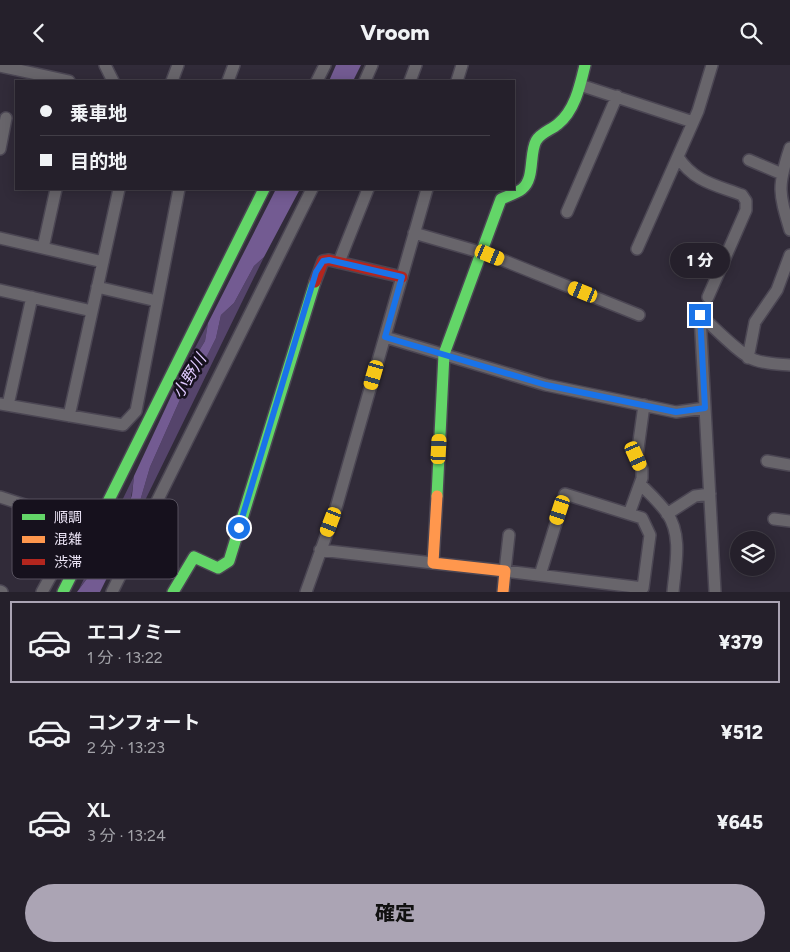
<!DOCTYPE html>
<html lang="ja">
<meta charset="utf-8">
<style>
body{margin:0;font-family:Figtree,"Noto Sans JP",sans-serif;background:#2d2833;color:#f1f3f6;height:100vh;display:flex;flex-direction:column;font-size:19px;white-space:nowrap}
*{box-sizing:border-box;margin:0}
p{font-size:16px;color:#a3a3a9}
.icon{flex:none;width:28px;height:28px;fill:none;stroke:currentColor;stroke-width:2;stroke-linecap:round;stroke-linejoin:round}
.map{position:relative;height:527px;overflow:hidden}
.drawer{display:flex;flex-direction:column;background:#25202b;flex:1}
.drawer>*{flex:none}
.top-card{position:absolute;left:15px;top:15px;width:500px;height:110px;border-radius:0px;box-shadow:0 2px 12px #0003,0 0 0 1px #423e47;display:grid;align-content:center;height:110px;padding:0 25px;background:#25202b}
.fabs{position:absolute;left:730px;top:466px;display:grid;gap:10px}
.fabs a{display:grid;place-items:center;width:45px;height:45px;border-radius:50%;background:#25202b;box-shadow:0 2px 12px #0003,0 0 0 1px #423e47;font-size:25px}
.end{position:absolute;width:22px;height:22px;margin:-11px;border:6px solid #1a73e8;background:#fff;box-shadow:0 0 0 2px #fff}
.from{border-radius:50%}
.bubble{position:absolute;height:35px;border-radius:18px;background:#25202b;box-shadow:0 2px 12px #0003,0 0 0 1px #423e47;font-size:16px;font-weight:800;line-height:35px;text-align:center}
.car{position:absolute;width:15px;height:30px;margin:-15px -8px;border-radius:6px;box-shadow:0 0 4px 1px #0007;background:linear-gradient(#f5c518 24%,#345 0 40%,#f5c518 0 76%,#345 0 86%,#f5c518 0)}
.top-card b{display:flex;align-items:center;gap:18px;height:48px;font-size:19px}
.top-card b+b{border-top:1px solid #423e47}
.top-card i{width:12px;height:12px;background:#f1f3f6}
ul{padding:9px 0 0;list-style:none}
li{display:flex;align-items:center;gap:15px;height:82px;margin:0 10px 8px;padding:0 15px;border:2px solid transparent;border-radius:0px}
li div{flex:1}
li b{display:block;font-size:19px}
li em{font-style:normal;font-weight:800}
li.selected{border-color:#aba4b4}
li>.icon{width:45px;height:45px;stroke-width:1.5}
.button{display:flex;gap:10px;margin-top:auto;padding:10px 25px}
.button a{flex:1;height:58px;border-radius:30px;background:#aba4b4;color:#111;font-size:20px;font-weight:800;line-height:58px;text-align:center}
header{display:flex;justify-content:space-between;align-items:center;height:65px;padding:0 25px;background:#25202b;font-size:22px;font-weight:800}
.map>svg:first-child{display:block}
.green{fill:#55446b}
.water{fill:#735b92}
.lines{fill:none;stroke-linecap:round;stroke-linejoin:round}
.street-casing{stroke:#4b4653;stroke-width:14}
.fast-casing{stroke:#4b4653;stroke-width:14}
.slow-casing{stroke:#4b4653;stroke-width:14}
.jam-casing{stroke:#4b4653;stroke-width:14}
.street{stroke:#68656b;stroke-width:11}
.fast{stroke:#63d668;stroke-width:11}
.slow{stroke:#ff974d;stroke-width:11}
.jam{stroke:#b3261e;stroke-width:11}
.route{stroke:#1a73e8;stroke-width:6}
.labels{text-anchor:middle;dominant-baseline:central;stroke-width:5;stroke-linejoin:round;paint-order:stroke}
.water-label{font-size:16px;font-style:italic;fill:#dfc9fe;stroke:#16111d}
.key{fill:#16111d;stroke:#56515e;stroke-width:1}
.key-label{font-size:14px;fill:#ece5f6}
</style>
<header><svg class="icon" aria-label="back" viewBox="0 0 24 24"><path d="M15 5l-7 7 7 7"/></svg>Vroom<svg class="icon" aria-label="search" viewBox="0 0 24 24"><circle cx="10" cy="10" r="6"/><path d="M15 15l6 6"/></svg></header>
<div class="map">
<svg width="790" height="527" viewBox="0 0 790 527">
<rect width="100%" height="100%" fill="#312b39"/>
<path class="green" d="M264,192L133,460L150,402L186,321L206,293L216,273L221,250L234,238L254,201Z
M208,258L205,276L185,309L180,312Z
M134,411C129,465 110,483 79,524Z"/>
<path class="water" d="M336,0H361L353,16H329Z
M276,124H300L264,192L254,201L234,238L221,250L216,273L206,293L186,321L150,402L133,460L100,527H77L118,472L132,430L134,411L180,312L185,309L205,276L208,258Z"/>
<g class="lines">
<defs>
<path id="street" d="M105,0L113,16
M0,1L69,16
M172,16L178,0
M228,16L234,0
M317,16L325,0
M365,16L372,0
M410,16L416,0
M457,16L462,0
M580,20L693,57
M790,83C777,122 779,128 790,165
M0,84L6,53
M678,92C694,117 716,120 742,130L746,136V145L708,232
M749,95L782,109
M567,147L617,31
M414,168L490,190L639,250
M0,173L103,197
M43,183L56,124
M637,184L698,46L712,0
M339,197L368,124
M97,222L157,236
M0,225L92,246
M700,250L715,527
M700,250C713,261 741,291 755,295C766,299 779,299 790,300
M385,272L546,320L676,347L705,343
M748,293L755,257L777,225L790,190
M0,339L123,360L136,346L179,124
M8,340L32,232
M69,351L119,124
M767,396L790,400
M640,419C649,428 659,437 667,448C683,471 675,502 673,527
M0,432L80,458L42,527
M629,449L642,413V404L637,391L644,340
M667,449L695,431L710,429
M774,454L790,456
M509,470L505,506L643,523L650,470L642,453L565,429L540,510
M320,485L433,498
M0,526L2,527
M112,527L312,124
M306,527L336,443L427,124"/>
<path id="fast" d="M437,431L444,289L501,134C508,131 517,128 522,124C535,114 529,89 536,76C540,68 551,65 558,59C575,45 580,21 585,0
M63,527L264,124
M173,527L194,492L218,503L229,496L315,217"/>
<path id="slow" d="M437,431L433,498L505,506L503,527"/>
<path id="jam" d="M315,217L323,196L329,195L402,212"/>
</defs>
<use href="#street" class="street-casing"/>
<use href="#fast" class="fast-casing"/>
<use href="#slow" class="slow-casing"/>
<use href="#jam" class="jam-casing"/>
<use href="#street" class="street"/>
<use href="#fast" class="fast"/>
<use href="#slow" class="slow"/>
<use href="#jam" class="jam"/>
</g>
<g class="lines">
<path class="route" d="M239,463L316,207L323,196L329,195L402,212L385,272L546,320L676,347L705,343L700,250"/>
</g>
<g class="labels">
<g class="water-label">
<text transform="translate(189 311) rotate(-58)">小野川</text>
</g>
</g>
<rect x="12" y="434" width="166" height="80" rx="8" class="key"/>
<rect x="22" y="449" width="23" height="6" fill="#63d668"/>
<rect x="22" y="471" width="23" height="7" fill="#ff974d"/>
<rect x="22" y="494" width="23" height="6" fill="#b3261e"/>
<g class="key-label">
<text x="54" y="457">順調</text>
<text x="54" y="479">混雑</text>
<text x="54" y="502">渋滞</text>
</g>
</svg>
<div class="fabs">
<a><svg class="icon" aria-label="layers" viewBox="0 0 24 24"><path d="M12 4l9 5-9 5-9-5zM3 14l9 5 9-5"/></svg></a>
</div>
<i class="end from" style="left:239px;top:463px"></i>
<i class="end" style="left:700px;top:250px"></i>
<div class="bubble" style="left:670px;top:178px;width:60px">1 分</div>
<i class="car" style="left:490px;top:190px;rotate:112deg"></i>
<i class="car" style="left:583px;top:227px;rotate:292deg"></i>
<i class="car" style="left:374px;top:310px;rotate:196deg"></i>
<i class="car" style="left:439px;top:384px;rotate:3deg"></i>
<i class="car" style="left:636px;top:391px;rotate:156deg"></i>
<i class="car" style="left:560px;top:445px;rotate:198deg"></i>
<i class="car" style="left:331px;top:457px;rotate:201deg"></i>
<div class="top-card">
<b><i class="from"></i>乗車地</b>
<b><i></i>目的地</b>
</div>
</div>
<section class="drawer">
<ul>
<li class="selected"><svg class="icon" aria-label="car" viewBox="0 0 24 24"><path d="M5 17H2v-5l4-1 3-4h7l3 4 3 1v5h-3M9 17h6M6 11h13"/><circle cx="7" cy="17" r="2"/><circle cx="17" cy="17" r="2"/></svg><div><b>エコノミー</b><p>1 分 · 13:22</p></div><em>¥379</em></li>
<li><svg class="icon" aria-label="car" viewBox="0 0 24 24"><path d="M5 17H2v-5l4-1 3-4h7l3 4 3 1v5h-3M9 17h6M6 11h13"/><circle cx="7" cy="17" r="2"/><circle cx="17" cy="17" r="2"/></svg><div><b>コンフォート</b><p>2 分 · 13:23</p></div><em>¥512</em></li>
<li><svg class="icon" aria-label="car" viewBox="0 0 24 24"><path d="M5 17H2v-5l4-1 3-4h7l3 4 3 1v5h-3M9 17h6M6 11h13"/><circle cx="7" cy="17" r="2"/><circle cx="17" cy="17" r="2"/></svg><div><b>XL</b><p>3 分 · 13:24</p></div><em>¥645</em></li>
</ul>
<div class="button"><a>確定</a></div>
</section>
